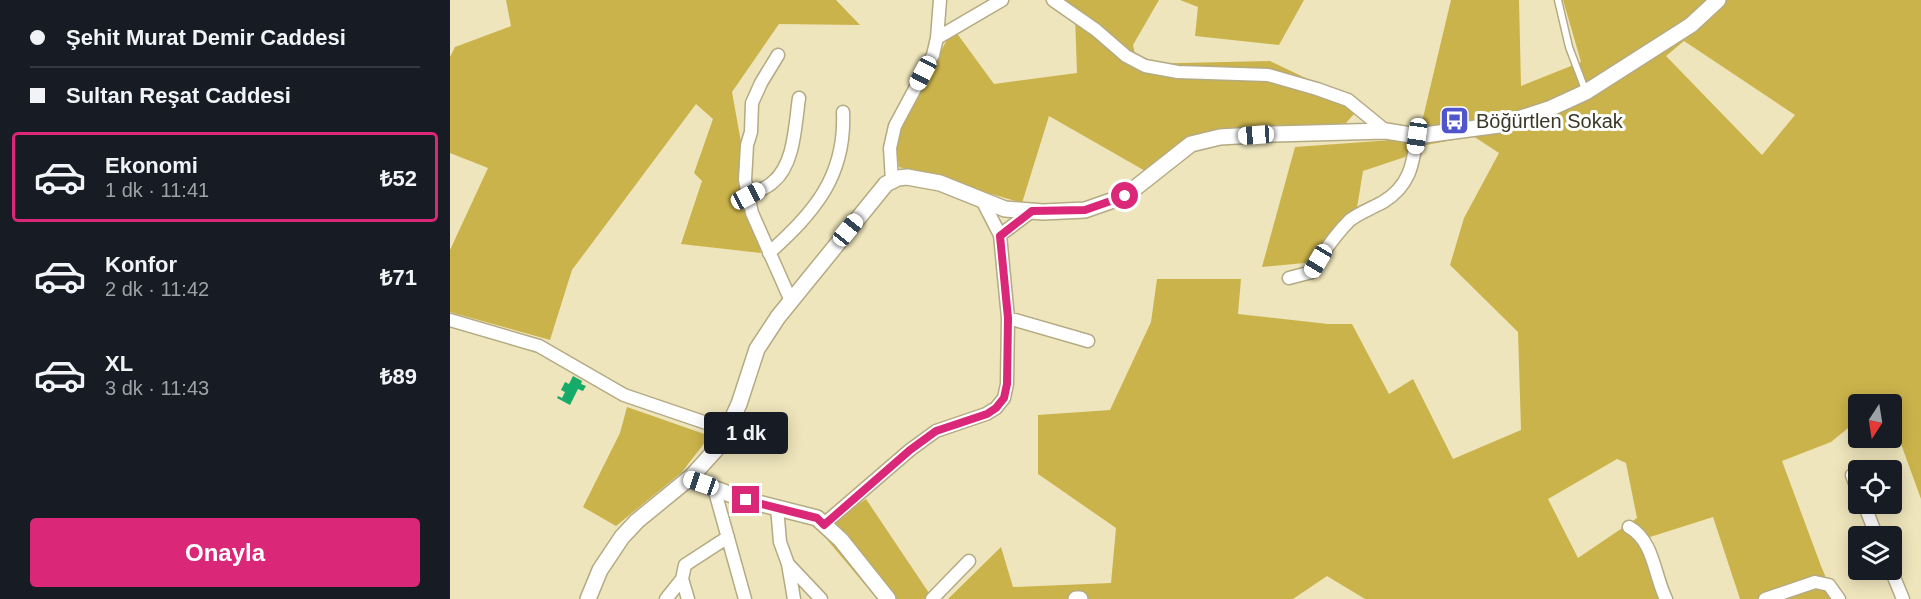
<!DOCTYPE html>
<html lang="tr">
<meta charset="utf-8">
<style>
body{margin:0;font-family:Helvetica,sans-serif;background:#242831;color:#f1f3f6;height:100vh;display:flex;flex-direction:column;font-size:22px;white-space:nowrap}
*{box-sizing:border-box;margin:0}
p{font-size:20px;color:#9ea1a6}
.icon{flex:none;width:33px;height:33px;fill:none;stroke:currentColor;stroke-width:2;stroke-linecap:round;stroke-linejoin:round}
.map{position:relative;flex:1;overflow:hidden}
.sheet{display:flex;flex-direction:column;background:#171b24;width:450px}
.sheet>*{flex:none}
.banner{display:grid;align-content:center;height:132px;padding:0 30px;background:#171b24}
.needle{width:39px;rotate:192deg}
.tools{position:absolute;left:1398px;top:394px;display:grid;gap:12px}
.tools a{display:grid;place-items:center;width:54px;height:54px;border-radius:6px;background:#171b24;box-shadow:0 3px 15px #0003;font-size:30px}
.end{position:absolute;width:27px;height:27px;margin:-14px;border:8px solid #db2777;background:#fff;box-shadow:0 0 0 3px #fff}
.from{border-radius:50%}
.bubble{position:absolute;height:42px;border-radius:6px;background:#171b24;box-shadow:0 3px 15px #0003;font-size:20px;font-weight:700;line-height:42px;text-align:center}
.car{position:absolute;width:18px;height:36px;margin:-18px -9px;border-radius:8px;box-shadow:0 0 4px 2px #0007;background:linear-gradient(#fff 24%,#345 0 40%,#fff 0 76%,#345 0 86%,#fff 0)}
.banner b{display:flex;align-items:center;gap:21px;height:57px;font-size:22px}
.banner b+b{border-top:2px solid #363941}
.banner i{width:15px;height:15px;background:#f1f3f6}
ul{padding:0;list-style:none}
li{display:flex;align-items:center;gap:18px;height:90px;margin:0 12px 9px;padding:0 18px;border:3px solid transparent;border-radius:6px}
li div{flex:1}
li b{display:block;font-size:22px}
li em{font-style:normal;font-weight:700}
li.selected{border-color:#db2777}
li>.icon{width:54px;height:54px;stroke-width:1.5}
.action{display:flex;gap:12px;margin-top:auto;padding:12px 30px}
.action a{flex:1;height:69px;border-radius:6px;background:#db2777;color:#fff;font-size:24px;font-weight:700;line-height:69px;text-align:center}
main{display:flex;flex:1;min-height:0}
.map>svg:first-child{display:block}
.green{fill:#cbb34b;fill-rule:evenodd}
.water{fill:#17ab69}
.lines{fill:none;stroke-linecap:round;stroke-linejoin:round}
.service-casing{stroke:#b4aa83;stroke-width:9}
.minor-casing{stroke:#b4aa83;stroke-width:15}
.tertiary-casing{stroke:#b4aa83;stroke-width:18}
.service{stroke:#fff;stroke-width:6}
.minor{stroke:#fff;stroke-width:12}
.tertiary{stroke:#fff;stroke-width:15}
.route{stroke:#db2777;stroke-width:8}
.labels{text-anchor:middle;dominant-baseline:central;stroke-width:6;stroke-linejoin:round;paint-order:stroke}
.poi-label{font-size:20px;fill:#3a3726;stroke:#fff;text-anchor:start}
</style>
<main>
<section class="sheet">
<div class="banner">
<b><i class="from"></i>Şehit Murat Demir Caddesi</b>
<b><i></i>Sultan Reşat Caddesi</b>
</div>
<ul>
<li class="selected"><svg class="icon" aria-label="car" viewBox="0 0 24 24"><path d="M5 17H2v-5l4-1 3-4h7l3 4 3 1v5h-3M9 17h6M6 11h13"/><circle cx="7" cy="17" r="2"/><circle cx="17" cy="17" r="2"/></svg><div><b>Ekonomi</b><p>1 dk · 11:41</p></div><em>₺52</em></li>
<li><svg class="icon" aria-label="car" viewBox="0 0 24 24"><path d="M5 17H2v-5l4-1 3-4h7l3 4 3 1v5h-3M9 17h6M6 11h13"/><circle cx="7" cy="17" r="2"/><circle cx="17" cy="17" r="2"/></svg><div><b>Konfor</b><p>2 dk · 11:42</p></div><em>₺71</em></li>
<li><svg class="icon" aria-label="car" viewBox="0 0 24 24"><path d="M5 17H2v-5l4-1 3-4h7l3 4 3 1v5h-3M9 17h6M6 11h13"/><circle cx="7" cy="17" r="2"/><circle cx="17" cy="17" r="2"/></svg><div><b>XL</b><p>3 dk · 11:43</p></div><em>₺89</em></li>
</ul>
<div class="action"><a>Onayla</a></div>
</section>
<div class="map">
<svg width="1471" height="599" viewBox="0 0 1471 599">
<rect width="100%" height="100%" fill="#eee5bc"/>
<path class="green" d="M56,0H386L410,25L329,24L282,92L311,253L231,244L252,181L244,173L263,119L246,104L122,270L100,340L0,312V250L38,168L0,153V57L5,47L61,26Z
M613,0H709L683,45L687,64L820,61L912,105L896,123L735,147L697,172L599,116L572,203L449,167L445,139L503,28L544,84L627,73L625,16Z
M730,0H854L829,45L745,36L748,7Z
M1001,0H1069L1071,86L1131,62L1113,0H1471V499L1442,419V405H1436L1434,399L1426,405H1408V420L1381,442L1332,461L1371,566L1385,599H1290L1263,517L1200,537L1222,599H915L877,576L843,599H498L551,547L563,587L661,583L666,528L588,474V415L660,410L701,322L707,279H791L788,314L878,324H902L939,394L963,379L1003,459L1071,430L1068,332L1000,265L1014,218L1049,153L1023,136L966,147ZM1234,41L1345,115L1312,155L1216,56ZM1167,459L1176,463L1187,518L1128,558L1098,499Z
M956,139L958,156L913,171L904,226L865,262L812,267L845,147Z
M177,407L260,436L231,473L166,526L133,507L170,433Z
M416,499L483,599H427L369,530Z"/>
<path class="water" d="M123,376L132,381L131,384L136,386L133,391L128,389L120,405L107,398L108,396L112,398L115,392L111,390L115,382L119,384Z"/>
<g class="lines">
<defs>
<path id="service" d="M1108,0L1119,47L1136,92"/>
<path id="minor" d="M603,0L646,30L676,56L695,66L728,72L818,75L867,89L898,100L936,131
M487,38L552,0
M328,55L311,83L302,103L301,132L297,145L295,180L302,213L341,301
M442,181L440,148L445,126L483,55L487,38L490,0
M298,196C306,192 317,188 323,182C345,164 345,124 349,98
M550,235L582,211
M319,253C364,212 396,177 393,112
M839,278L862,272C872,254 885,235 900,220C909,213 922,208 933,202C960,186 963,164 967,136
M558,318L638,341
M0,320L89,346L174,395L277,430
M1402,475L1408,492
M264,488L295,599
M1414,504L1427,537
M327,507L330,542L338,564L344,599
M374,524L460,450L486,431L536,414L546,408L554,398L557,384L558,318L550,235L532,200
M1179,527C1204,541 1204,575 1216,599
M338,564L371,599
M1441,570L1453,599
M232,579L238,599
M216,599L232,579L235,565L278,537
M482,599L519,561
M1315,599L1365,582L1379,585L1389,599"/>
<path id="tertiary" d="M238,479L296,500L367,518L391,540L438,599
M138,599L150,570L172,537L187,521L242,476L270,445L289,404L307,349L328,317L436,184L448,178L457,177L490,183L555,209L593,212L635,210L675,196L741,144L770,137L824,134L936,131L967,136L1049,125L1099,109L1136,92L1241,25L1268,0
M626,599H630"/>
</defs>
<use href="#service" class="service-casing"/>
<use href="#minor" class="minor-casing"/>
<use href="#tertiary" class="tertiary-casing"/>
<use href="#service" class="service"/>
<use href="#minor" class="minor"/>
<use href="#tertiary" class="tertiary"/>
</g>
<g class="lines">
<path class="route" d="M296,500L367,518L374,525L460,450L486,431L537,414L546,408L554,398L557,384L558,318L550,236L582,211L635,210L675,196"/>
</g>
<defs>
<symbol id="bus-square" viewBox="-11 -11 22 22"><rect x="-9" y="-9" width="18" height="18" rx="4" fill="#5155cc" stroke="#fff"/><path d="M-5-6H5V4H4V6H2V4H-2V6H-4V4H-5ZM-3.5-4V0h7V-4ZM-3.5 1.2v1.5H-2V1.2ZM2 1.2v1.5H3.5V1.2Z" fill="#fff"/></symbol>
</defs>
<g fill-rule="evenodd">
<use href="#bus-square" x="988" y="104" width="33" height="33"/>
</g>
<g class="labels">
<g class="poi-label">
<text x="1026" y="121">Böğürtlen Sokak</text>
</g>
</g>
</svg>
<div class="tools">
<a><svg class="needle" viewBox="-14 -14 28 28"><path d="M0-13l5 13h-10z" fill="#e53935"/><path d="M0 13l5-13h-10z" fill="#9ea1a6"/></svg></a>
<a><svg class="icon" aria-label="locate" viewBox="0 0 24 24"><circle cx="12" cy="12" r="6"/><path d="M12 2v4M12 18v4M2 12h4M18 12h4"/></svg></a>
<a><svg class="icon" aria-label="layers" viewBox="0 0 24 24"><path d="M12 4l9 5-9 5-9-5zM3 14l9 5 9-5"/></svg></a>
</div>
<i class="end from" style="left:675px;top:196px"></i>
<i class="end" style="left:296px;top:500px"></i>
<div class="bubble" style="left:254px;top:412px;width:84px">1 dk</div>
<i class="car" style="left:473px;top:73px;rotate:208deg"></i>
<i class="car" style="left:806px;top:135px;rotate:266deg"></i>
<i class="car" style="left:967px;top:136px;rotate:188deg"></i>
<i class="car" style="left:298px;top:196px;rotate:62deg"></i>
<i class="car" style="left:398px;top:230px;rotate:39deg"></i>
<i class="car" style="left:868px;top:261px;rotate:211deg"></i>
<i class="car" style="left:251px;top:483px;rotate:289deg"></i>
</div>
</main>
